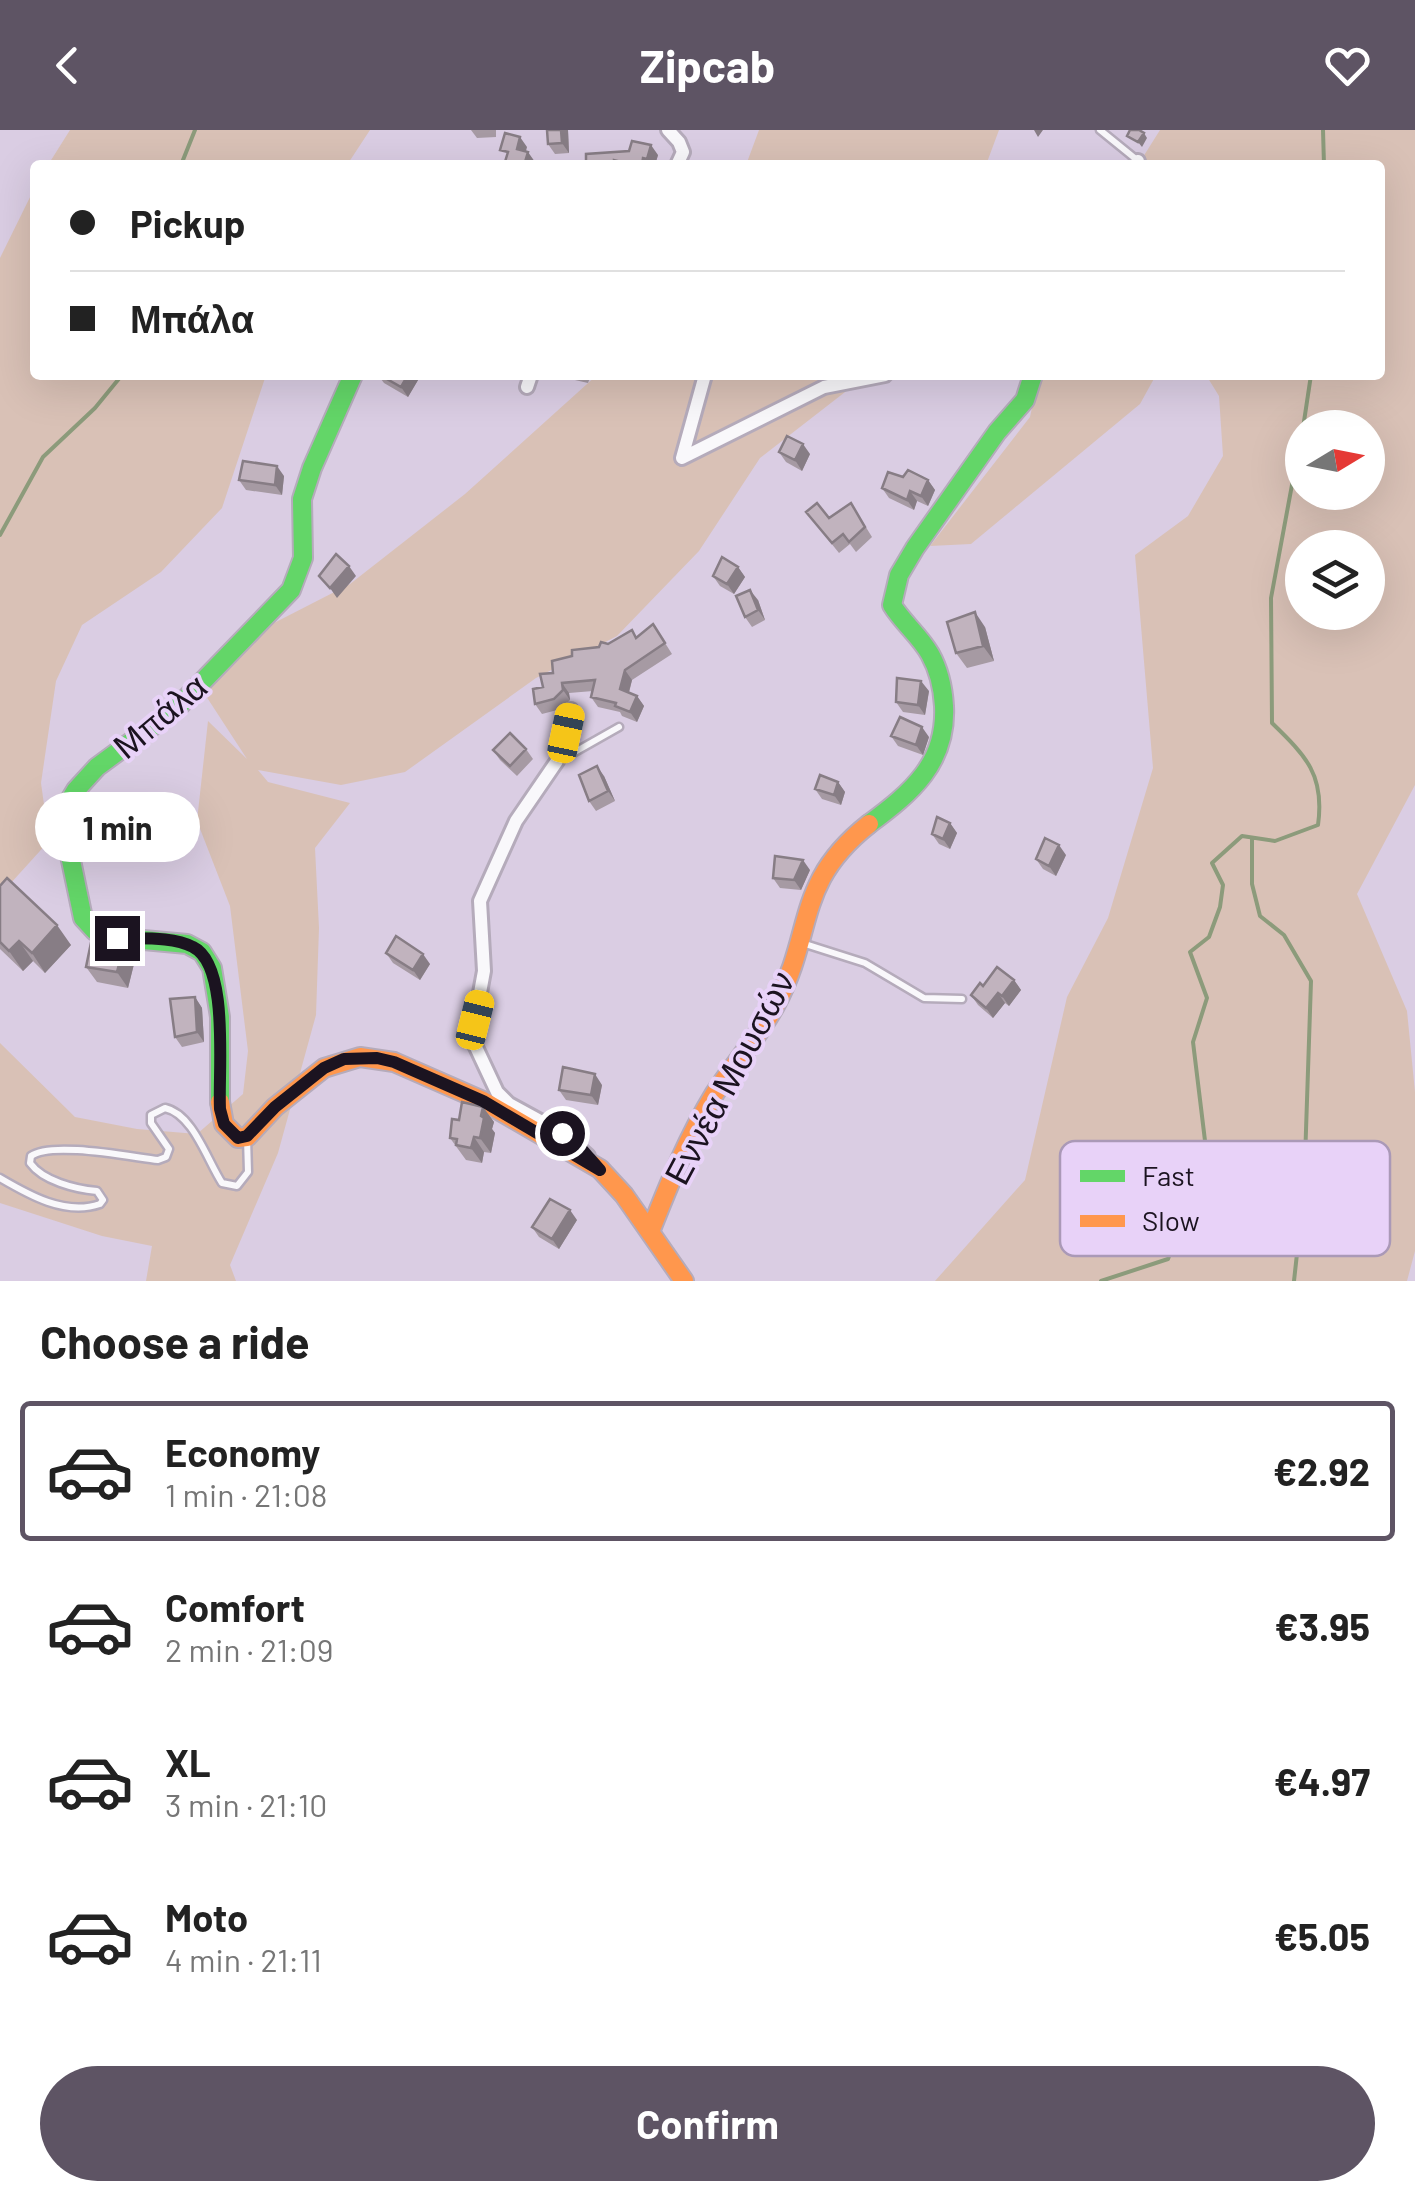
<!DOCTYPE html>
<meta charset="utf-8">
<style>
body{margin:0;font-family:Barlow,sans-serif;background:#f2f2f2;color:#222;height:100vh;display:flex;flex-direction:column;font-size:38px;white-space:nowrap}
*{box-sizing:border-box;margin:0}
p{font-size:32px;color:#767676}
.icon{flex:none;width:55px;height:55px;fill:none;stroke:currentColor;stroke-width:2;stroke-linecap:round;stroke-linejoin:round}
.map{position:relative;height:1151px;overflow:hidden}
.panel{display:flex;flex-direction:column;background:#fff;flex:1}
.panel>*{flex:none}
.guide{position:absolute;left:30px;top:30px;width:1355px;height:220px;border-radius:10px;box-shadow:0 10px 40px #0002;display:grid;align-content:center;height:220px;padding:0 40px;background:#fff}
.needle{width:65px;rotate:80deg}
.controls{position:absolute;left:1285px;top:280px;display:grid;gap:20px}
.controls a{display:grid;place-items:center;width:100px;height:100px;border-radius:50%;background:#fff;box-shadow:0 10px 40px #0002;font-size:50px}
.end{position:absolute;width:45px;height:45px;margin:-22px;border:12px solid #1b1320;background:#fff;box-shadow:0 0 0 5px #fff}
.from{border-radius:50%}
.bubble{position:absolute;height:70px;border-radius:35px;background:#fff;box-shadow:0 10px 40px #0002;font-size:32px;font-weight:700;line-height:70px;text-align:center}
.car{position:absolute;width:30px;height:60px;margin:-30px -15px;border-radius:12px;box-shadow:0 0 8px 2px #0007;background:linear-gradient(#f5c518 24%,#345 0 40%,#f5c518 0 76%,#345 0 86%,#f5c518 0)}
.guide b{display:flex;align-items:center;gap:35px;height:95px;font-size:38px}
.guide b+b{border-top:2px solid #e0e0e0}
.guide i{width:25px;height:25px;background:#222}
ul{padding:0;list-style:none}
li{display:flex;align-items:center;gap:30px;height:140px;margin:0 20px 15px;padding:0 20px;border:5px solid transparent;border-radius:10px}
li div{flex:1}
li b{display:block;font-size:38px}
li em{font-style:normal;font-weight:700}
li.selected{border-color:#5e5464}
li>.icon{width:90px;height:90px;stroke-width:1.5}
h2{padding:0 40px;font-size:45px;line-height:120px}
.button{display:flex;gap:20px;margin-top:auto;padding:20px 40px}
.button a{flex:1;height:115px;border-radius:60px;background:#5e5464;color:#fff;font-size:40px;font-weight:700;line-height:115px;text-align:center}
header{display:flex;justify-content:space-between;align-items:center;height:130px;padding:0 40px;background:#5e5464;color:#fff;font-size:45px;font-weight:700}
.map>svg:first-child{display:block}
.green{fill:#d9c1b6;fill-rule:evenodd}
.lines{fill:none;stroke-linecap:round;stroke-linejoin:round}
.stream{stroke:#8c9b7b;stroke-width:4}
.lane-casing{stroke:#b5abbb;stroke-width:11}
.street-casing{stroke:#b5abbb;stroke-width:18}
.fast-casing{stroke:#b5abbb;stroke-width:22}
.slow-casing{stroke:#b5abbb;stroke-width:22}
.lane{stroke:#f9f8fb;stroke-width:6}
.street{stroke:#f9f8fb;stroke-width:12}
.fast{stroke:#63d668;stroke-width:18}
.slow{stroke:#ff974d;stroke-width:18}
.wall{fill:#a69aa3}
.shaded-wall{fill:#877d85}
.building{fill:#c1b3be;stroke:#877d85;stroke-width:2.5}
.route{stroke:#1b1320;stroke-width:12}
.labels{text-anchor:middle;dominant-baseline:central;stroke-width:8;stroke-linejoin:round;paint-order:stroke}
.street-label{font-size:35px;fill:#1b1320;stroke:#e8d2f8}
.key{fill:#e8d2f8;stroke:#aa99b7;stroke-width:2.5}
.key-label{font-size:28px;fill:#1b1320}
</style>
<header><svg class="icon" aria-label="back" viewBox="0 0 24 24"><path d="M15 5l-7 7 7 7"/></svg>Zipcab<svg class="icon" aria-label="heart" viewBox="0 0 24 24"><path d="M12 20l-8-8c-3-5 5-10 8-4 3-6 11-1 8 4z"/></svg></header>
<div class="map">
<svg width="1415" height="1151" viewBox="0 0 1415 1151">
<rect width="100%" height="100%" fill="#dacde3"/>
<path class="green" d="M70,0H370L347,35H48Z
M759,0H999L986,35H746Z
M1160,0H1415V655L1357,764L1407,881L1415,962V1121L1407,1151H935L1025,1050L1067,867L1108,788L1153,638L1135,425L1188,386L1223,326L1219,266L1206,245H1380V35H1138ZM1302,298H1368V362H1302ZM1302,418H1368V482H1302Z
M35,57V245H266L222,378L161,442L82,495L56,551L41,653L49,711L0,765V128Z
M597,245H867L760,328L699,421L617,506L536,548L405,642L341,655L258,640L268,652L350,673L315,718L319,798L316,885L278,1023L230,1135L236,1151H146L152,1116L102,1106L0,1073V913L75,987L137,999L197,1004L243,964L248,921L230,776L197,691L208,591L247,629L206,566L245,508L350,454L465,364Z
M1039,245H1156L1140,274L971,414L930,416L1030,287Z"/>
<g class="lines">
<path class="stream" d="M1323,0L1324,35
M181,35L195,0
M1303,298L1311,245
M0,405L43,327L95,278L122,245
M1252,708V754L1260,786L1284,805L1311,851L1304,1060L1294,1151
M1101,1151L1168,1129L1206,1019L1193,912L1207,868L1190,822L1209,807L1220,777L1223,755L1212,733L1242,706L1275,711L1318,695C1325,645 1306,626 1272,593L1271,468L1302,301"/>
<defs>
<path id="lane" d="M1100,0L1137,30
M559,631L619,597
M802,813L865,833L924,868L962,869
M0,1048C29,1065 65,1086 100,1074L103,1070L97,1061C75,1059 43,1051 30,1033L31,1026C51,1011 131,1027 158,1030L166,1027L169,1019L151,993V985L165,978C193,984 207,1030 222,1053L237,1056L248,1042L247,1008"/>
<path id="street" d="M668,0L679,12L683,22L677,35
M1135,35L1138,31
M705,245L682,328L824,257L885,245
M527,257L531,245
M571,580L557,631L516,691L480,771L484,841L475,890V915L497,962L509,974L562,1003L588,1026"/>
<path id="fast" d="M869,694C911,663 947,633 944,576C943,559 939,540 930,524C920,506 903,493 892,475L899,445L915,418L997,302L1025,270L1033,245
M220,972V887L212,838L202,822L187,814L111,807L95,801L83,788L63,692L67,675L76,660L97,637L177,578L291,460L303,428L302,369L312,338L353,245"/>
<path id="slow" d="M220,972L224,994L238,1008L247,1007L275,977L324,938L360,927L394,932L483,971L600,1039L624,1065L684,1151
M650,1102C669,1054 688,1007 715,963C735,933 759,906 776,874C815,801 794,753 869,694"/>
</defs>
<use href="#lane" class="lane-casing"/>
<use href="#street" class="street-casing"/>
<use href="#fast" class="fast-casing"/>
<use href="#slow" class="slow-casing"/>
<use href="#lane" class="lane"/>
<use href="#street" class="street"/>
<use href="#fast" class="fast"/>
<use href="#slow" class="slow"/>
</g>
<path class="wall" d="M471,0H496V7L477,8Z
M568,0L569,23L555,24L548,14Z
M658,25L655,35H586Z
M378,245H421L408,267L384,253Z
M553,245H591L588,253Z
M779,322L810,324L802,341L786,332Z
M284,346L282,365L246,360L239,350Z
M928,350L935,360L928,376L917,371L914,380L889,368L882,358Z
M851,373L872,407L856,422L850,414L839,423L806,382L829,388Z
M738,437L745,447L734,464L720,456L713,446Z
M758,470L765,490L752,497L745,487Z
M653,494L672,524L632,550L629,563L637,566L644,576L637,592L622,586L620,582L598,577L591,567L593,561L569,563L570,570L561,579L542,584L535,574L543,557L553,543L572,526L599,517L637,508Z
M985,497L994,531L967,538L956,523Z
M929,561L925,585L903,582L896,572Z
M891,606L929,607L923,625L898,616Z
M526,619L533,629L517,646L500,630L493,620Z
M604,646L615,671L596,681L589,671Z
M838,652L845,662L841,675L822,669L815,659Z
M950,693L957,703L950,719L939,714L932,704Z
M1066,725L1056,746L1043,739L1036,729Z
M810,740L801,760L780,758L773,748Z
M0,756L71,815L45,843L33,831L23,841L0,819Z
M137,822L128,858L97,852L86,837Z
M386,823L430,834L420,850L393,833Z
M1014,850L1021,860L1009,876L1005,873L993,888L978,875L971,865L983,856Z
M195,867L202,878L204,912L182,917L175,907Z
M602,955L598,975L566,970L559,960Z
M483,977L494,992L492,999L495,1003L491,1023L484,1022L482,1033L466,1030L450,1008L459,990Z
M577,1090L559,1119L539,1107L532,1097Z"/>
<path class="shaded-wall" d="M561,0H568L569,23L562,13Z
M1034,0H1043L1038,7Z
M1144,3L1147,8L1142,17L1138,12Z
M520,7L527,17L524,29L517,19Z
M651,15L658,25L655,35H651L647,29Z
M528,22L535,32L534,35H524Z
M408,245H421L408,267L401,257Z
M803,314L810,324L802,341L795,330Z
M277,336L284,346L282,365L275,355Z
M928,350L935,360L928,376L921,366Z
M910,361L917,371L914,380L907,370Z
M349,436L356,446L337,468L330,458Z
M738,437L745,447L734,464L727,454Z
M750,460L758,470L765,490L758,480Z
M975,482L985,497L994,531L983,516Z
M625,540L632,550L627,569L620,559Z
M921,551L929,561L925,585L918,575Z
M562,553L569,563L570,570L563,560Z
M637,566L644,576L637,592L630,582Z
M922,597L929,607L923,625L916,615Z
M597,636L604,646L615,671L608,661Z
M838,652L845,662L841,675L834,665Z
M950,693L957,703L950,719L943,709Z
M1059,715L1066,725L1056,746L1049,736Z
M803,730L810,740L801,760L794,750Z
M57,795L71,815L45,843L32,823Z
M126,807L137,822L128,858L117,842Z
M19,811L33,831L23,841L9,821Z
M423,824L430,834L420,850L413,840Z
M1014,850L1021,860L1009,876L1002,866Z
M998,863L1005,873L993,888L986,878Z
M195,867L202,878L204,912L197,902Z
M595,944L602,955L598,975L591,965Z
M483,977L494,992L492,999L495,1003L491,1023L480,1008Z
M474,1007L484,1022L482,1033L471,1018Z
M570,1080L577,1090L559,1119L552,1109Z"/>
<path class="building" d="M547,0H561L562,13L548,14Z
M1130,0H1139L1144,3L1138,12L1127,6Z
M505,3L520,7L517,19L528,22L524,35H504L508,22L500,20Z
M632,11L651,15L647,29L643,28L642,35H633L614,30V35H586V24L629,21Z
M380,245H408L401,257Z
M787,306L803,314L795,330L779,322Z
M243,331L277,336L275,355L239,350Z
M908,340L928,350L921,366L910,361L907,370L882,358L888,342L903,347Z
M817,373L829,388L851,373L865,397L849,412L843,404L832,413L806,382Z
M336,424L349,436L330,458L319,446Z
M722,427L738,437L727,454L713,446Z
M750,460L758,480L745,487L736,466Z
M975,482L983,516L956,523L947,492Z
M653,494L665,513L625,540L620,559L637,566L630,582L615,576L616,573L591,567L595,550L562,553L563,560L554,569L535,574L533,559L543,557L540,544L553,543L552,531L572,526V520L599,517L601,512L608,514L632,500L636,508Z
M897,548L921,551L918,575L896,572Z
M900,587L922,597L916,615L891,606Z
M510,603L526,619L510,636L493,620Z
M597,636L608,661L589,671L579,645Z
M820,645L838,652L834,665L815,659Z
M937,687L950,693L943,709L932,704Z
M1045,708L1059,715L1049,736L1036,729Z
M775,726L803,730L794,750L773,748Z
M7,748L57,795L32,823L19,811L9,821L0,812V756Z
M93,803L126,807L117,842L86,837Z
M396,806L423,824L413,840L386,823Z
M997,837L1014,850L1002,866L998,863L986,878L971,865L980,853L983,856Z
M195,867L197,902L175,907L170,869Z
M563,937L595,944L591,965L559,960Z
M462,972L483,977L481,986L484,988L480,1008L474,1007L471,1018L456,1015L457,1009L450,1008L452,989L459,990Z
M550,1069L570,1080L552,1109L532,1097Z"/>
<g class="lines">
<path class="route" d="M117,808C141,809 172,806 193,817C230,835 218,942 220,979L224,994L238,1008L247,1006L275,977L324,938L344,929L377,928L394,932L483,971L600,1040L578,1015L562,1003"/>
</g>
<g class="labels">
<g class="street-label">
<text transform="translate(159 585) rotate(-40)">Μπάλα</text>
<text transform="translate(728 947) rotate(-62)">Εννέα Μουσών</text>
</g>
</g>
<rect x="1060" y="1011" width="330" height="115" rx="15" class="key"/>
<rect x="1080" y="1040" width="45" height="12" fill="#63d668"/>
<rect x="1080" y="1085" width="45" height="12" fill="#ff974d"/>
<g class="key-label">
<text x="1142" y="1056">Fast</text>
<text x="1142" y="1101">Slow</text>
</g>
</svg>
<div class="controls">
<a><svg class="needle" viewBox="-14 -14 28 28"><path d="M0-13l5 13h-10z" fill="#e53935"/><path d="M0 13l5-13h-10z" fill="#767676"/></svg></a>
<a><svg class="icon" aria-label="layers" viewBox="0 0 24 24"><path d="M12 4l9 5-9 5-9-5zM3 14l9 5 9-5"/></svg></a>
</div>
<i class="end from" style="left:562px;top:1003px"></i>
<i class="end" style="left:117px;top:808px"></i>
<div class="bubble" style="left:35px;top:662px;width:165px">1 min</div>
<i class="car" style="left:566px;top:603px;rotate:12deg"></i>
<i class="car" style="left:475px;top:890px;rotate:14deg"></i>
<div class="guide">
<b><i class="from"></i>Pickup</b>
<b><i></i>Μπάλα</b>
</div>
</div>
<section class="panel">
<h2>Choose a ride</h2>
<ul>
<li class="selected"><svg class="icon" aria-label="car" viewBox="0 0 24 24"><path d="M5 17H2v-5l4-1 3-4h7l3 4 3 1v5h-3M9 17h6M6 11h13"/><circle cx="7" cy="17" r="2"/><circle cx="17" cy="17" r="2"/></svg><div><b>Economy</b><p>1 min · 21:08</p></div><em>€2.92</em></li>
<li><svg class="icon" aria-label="car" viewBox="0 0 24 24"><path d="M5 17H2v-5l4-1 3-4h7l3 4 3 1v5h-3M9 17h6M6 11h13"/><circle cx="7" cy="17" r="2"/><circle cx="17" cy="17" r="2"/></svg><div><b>Comfort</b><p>2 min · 21:09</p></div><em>€3.95</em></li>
<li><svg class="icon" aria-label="car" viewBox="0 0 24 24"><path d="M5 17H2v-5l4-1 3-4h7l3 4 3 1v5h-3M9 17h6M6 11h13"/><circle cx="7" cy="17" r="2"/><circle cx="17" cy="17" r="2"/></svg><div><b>XL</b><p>3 min · 21:10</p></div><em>€4.97</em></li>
<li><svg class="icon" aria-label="car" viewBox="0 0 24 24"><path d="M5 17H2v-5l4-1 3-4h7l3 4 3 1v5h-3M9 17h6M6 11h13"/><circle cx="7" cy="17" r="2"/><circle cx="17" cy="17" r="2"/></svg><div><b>Moto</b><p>4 min · 21:11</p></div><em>€5.05</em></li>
</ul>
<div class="button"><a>Confirm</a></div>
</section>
